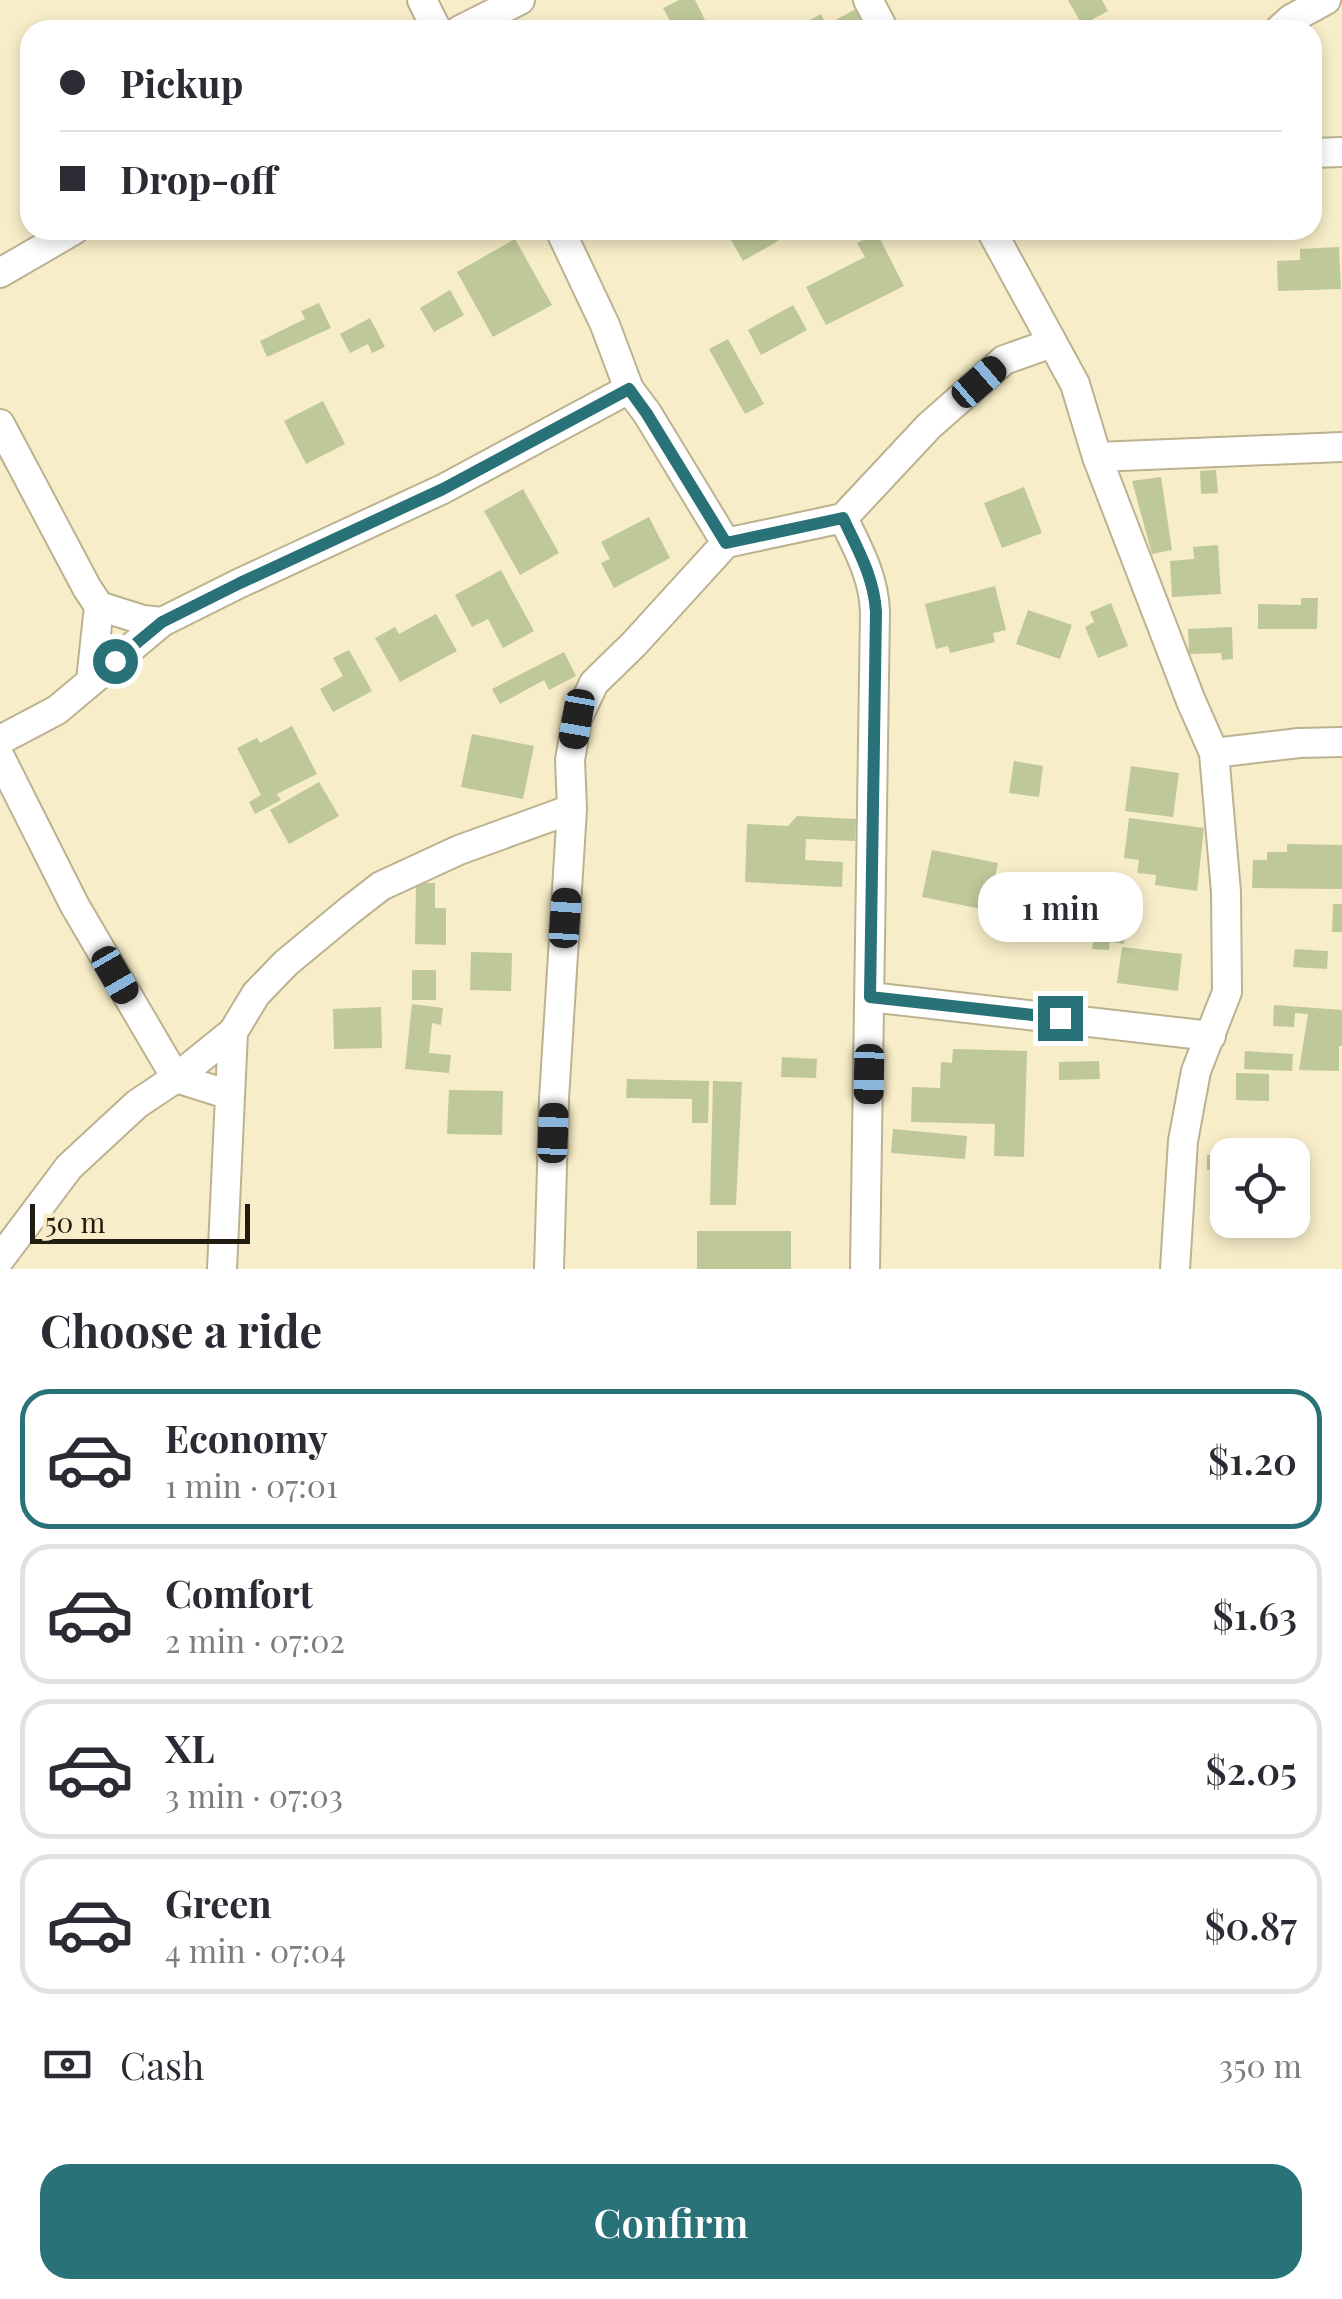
<!DOCTYPE html>
<meta charset="utf-8">
<style>
body{margin:0;font-family:"Playfair Display",serif;background:#f2f2f3;color:#2b2b33;height:100vh;display:flex;flex-direction:column;font-size:38px;white-space:nowrap}
*{box-sizing:border-box;margin:0}
p{font-size:32px;color:#7c7c81}
.icon{flex:none;width:55px;height:55px;fill:none;stroke:currentColor;stroke-width:2;stroke-linecap:round;stroke-linejoin:round}
.map{position:relative;height:1269px;overflow:hidden}
.drawer{display:flex;flex-direction:column;background:#fff;flex:1}
.drawer>*{flex:none}
.top-card{position:absolute;left:20px;top:20px;width:1302px;height:220px;border-radius:30px;box-shadow:0 5px 15px #0003;display:grid;align-content:center;height:220px;padding:0 40px;background:#fff}
.buttons{position:absolute;left:1210px;top:1138px;display:grid;gap:20px}
.buttons a{display:grid;place-items:center;width:100px;height:100px;border-radius:20px;background:#fff;box-shadow:0 5px 15px #0003;font-size:50px}
.scale{position:absolute;left:30px;bottom:25px;width:220px;box-sizing:border-box;padding-left:10px;border:5px solid #201c0f;border-top:0;font-size:28px;line-height:35px;white-space:nowrap;color:#201c0f;-webkit-text-stroke:8px #f7edc8;paint-order:stroke}
.end{position:absolute;width:45px;height:45px;margin:-22px;border:12px solid #287278;background:#fff;box-shadow:0 0 0 5px #fff}
.from{border-radius:50%}
.bubble{position:absolute;height:70px;border-radius:30px;background:#fff;box-shadow:0 5px 15px #0003;font-size:32px;font-weight:600;line-height:70px;text-align:center}
.car{position:absolute;width:30px;height:60px;margin:-30px -15px;border-radius:12px;box-shadow:0 0 8px 2px #0007;background:linear-gradient(#222 24%,#8ab4d8 0 40%,#222 0 76%,#8ab4d8 0 86%,#222 0)}
.top-card b{display:flex;align-items:center;gap:35px;height:95px;font-size:38px}
.top-card b+b{border-top:2px solid #e1e1e2}
.top-card i{width:25px;height:25px;background:#2b2b33}
ul{padding:0;list-style:none}
li{display:flex;align-items:center;gap:30px;height:140px;margin:0 20px 15px;padding:0 20px;border:5px solid #e1e1e2;border-radius:30px}
li div{flex:1}
li b{display:block;font-size:38px}
li em{font-style:normal;font-weight:600}
li.selected{border-color:#287278}
li>.icon{width:90px;height:90px;stroke-width:1.5}
h2{padding:0 40px;font-size:45px;line-height:120px}
.pay{display:flex;align-items:center;gap:25px;height:110px;padding:0 40px;font-size:38px}
.pay p{margin-inline-start:auto}
.action{display:flex;gap:20px;margin-top:auto;padding:20px 40px}
.action a{flex:1;height:115px;border-radius:30px;background:#287278;color:#fff;font-size:40px;font-weight:600;line-height:115px;text-align:center}
.map>svg:first-child{display:block}
.building{fill:#bfc898}
.lines{fill:none;stroke-linecap:round;stroke-linejoin:round}
.minor-casing{stroke:#bcb290;stroke-width:32}
.minor{stroke:#fff;stroke-width:28}
.route{stroke:#287278;stroke-width:12}
</style>
<div class="map">
<svg width="1342" height="1269" viewBox="0 0 1342 1269">
<rect width="100%" height="100%" fill="#f7edc8"/>
<path class="building" d="M679,0H695L710,30H675L663,8Z
M1068,0H1102L1108,11L1082,25Z
M856,9L868,30H791L821,14L826,25Z
M736,230H772L778,241L743,261L731,240L739,236Z
M877,233L904,286L826,325L806,287L865,257L857,243Z
M515,239L552,305L493,337L457,272Z
M1339,247L1341,289L1278,291L1277,261L1300,260V249Z
M450,290L464,315L434,332L420,308Z
M319,303L331,328L267,357L260,341L305,319L301,311Z
M793,305L807,330L761,355L748,330Z
M370,318L385,347L372,353L368,344L350,353L340,334Z
M728,339L764,404L745,414L709,349Z
M323,401L345,444L306,464L284,421Z
M1216,470L1218,493L1201,494L1200,471Z
M1161,477L1172,550L1152,554L1132,481Z
M1024,487L1042,533L1002,548L984,503Z
M523,489L559,553L520,575L484,511Z
M649,517L670,558L614,588L601,563L610,559L601,542Z
M1218,545L1221,594L1172,597L1170,561L1194,559L1193,547Z
M501,570L534,631L503,648L488,619L472,627L455,595Z
M995,586L1006,630L993,633L995,642L950,653L948,646L936,649L925,604Z
M1301,598H1318L1317,629H1258V604L1301,605Z
M1111,603L1128,646L1098,658L1085,627L1094,622L1090,612Z
M1028,610L1072,625L1060,659L1016,644Z
M436,614L457,651L400,682L375,638L395,627L399,634Z
M1232,627L1233,659L1222,660L1221,653L1189,654L1188,629Z
M349,650L372,691L333,712L320,689L343,676L333,658Z
M564,652L576,676L549,690L544,680L500,704L492,689Z
M292,726L317,774L277,794L281,800L255,814L249,802L261,795L237,748L257,738L260,743Z
M472,734L534,746L523,799L461,787Z
M1014,761L1043,766L1039,797L1009,793Z
M1131,766L1179,773L1173,817L1125,811Z
M319,782L339,816L289,844L270,810Z
M797,816L856,819L855,841L806,839L805,860L843,862L842,887L745,882L747,824L788,826Z
M1129,818L1204,828L1197,891L1155,885L1156,875L1137,873L1139,860L1124,858Z
M1287,844L1342,845V889L1252,888L1253,860H1267V852H1287Z
M932,850L998,863L994,882L1006,885L1001,913L922,897Z
M416,883H435V908H446V945L415,944Z
M1085,889L1112,891V920L1127,925L1124,944L1110,942L1109,950L1092,949L1094,935Z
M1333,904H1342V932H1332Z
M1122,947L1182,954L1178,991L1117,983Z
M1295,949L1328,951L1327,969L1293,967Z
M471,952L512,953L511,991L470,990Z
M412,970H436V1000H412Z
M412,1004L443,1008L441,1025L432,1023L429,1053L451,1055L449,1073L405,1069Z
M1274,1005L1342,1010V1046H1339V1071L1299,1070L1308,1014L1295,1013L1294,1027L1273,1026Z
M381,1007L382,1048L334,1049L333,1009Z
M953,1049L1027,1051L1024,1157L994,1156L995,1124L911,1122L912,1087L940,1088L941,1062L952,1063Z
M1245,1051L1293,1054L1292,1071L1244,1069Z
M782,1057L817,1059L816,1078L781,1077Z
M1099,1061L1100,1079L1059,1080V1062Z
M1236,1073L1269,1074V1101L1236,1100Z
M627,1079L709,1081L708,1123H692V1099L626,1098Z
M713,1081L742,1082L736,1205H710Z
M449,1090L503,1091L502,1135L447,1134Z
M893,1129L967,1136L965,1159L891,1153Z
M1207,1155H1228V1170H1207Z
M697,1231H791V1269H697Z"/>
<g class="lines">
<defs>
<path id="minor" d="M422,0L437,30
M868,0L884,30
M460,30L520,0
M1279,30L1291,19L1326,0
M1312,153L1342,152
M560,230L605,325L629,389L647,413L726,543
M991,230L1075,384L1097,457L1191,701L1214,753L1226,892L1227,992L1196,1071L1183,1141L1175,1269
M0,273L74,230
M0,424L87,588L99,606L143,620L162,622L240,583L443,489L629,389
M1097,457L1342,447
M843,518C858,549 874,577 875,612L865,1269
M91,681L99,606
M0,740L57,710L162,622
M1214,753L1299,743L1342,742
M0,757L75,906L176,1078L230,1095
M870,997L1211,1036
M0,1259L69,1167L137,1104L176,1078L233,1032L256,994L286,963L350,910L381,886L459,850L572,809
M222,1269L233,1032
M549,1269L554,1099L572,809L570,760L577,719L594,683L634,644L726,543L843,518L929,426L1004,360L1052,343"/>
</defs>
<use href="#minor" class="minor-casing"/>
<use href="#minor" class="minor"/>
</g>
<g class="lines">
<path class="route" d="M115,661L162,622L240,583L443,489L629,389L647,414L726,543L843,518C858,550 874,577 876,612L870,997L1060,1018"/>
</g>
</svg>
<div class="buttons">
<a><svg class="icon" aria-label="locate" viewBox="0 0 24 24"><circle cx="12" cy="12" r="6"/><path d="M12 2v4M12 18v4M2 12h4M18 12h4"/></svg></a>
</div>
<div class="scale">50 m</div>
<i class="end from" style="left:115px;top:661px"></i>
<i class="end" style="left:1060px;top:1018px"></i>
<div class="bubble" style="left:978px;top:872px;width:165px">1 min</div>
<i class="car" style="left:979px;top:382px;rotate:49deg"></i>
<i class="car" style="left:577px;top:719px;rotate:190deg"></i>
<i class="car" style="left:565px;top:918px;rotate:4deg"></i>
<i class="car" style="left:115px;top:975px;rotate:150deg"></i>
<i class="car" style="left:869px;top:1074px;rotate:181deg"></i>
<i class="car" style="left:553px;top:1133px;rotate:2deg"></i>
<div class="top-card">
<b><i class="from"></i>Pickup</b>
<b><i></i>Drop-off</b>
</div>
</div>
<section class="drawer">
<h2>Choose a ride</h2>
<ul>
<li class="selected"><svg class="icon" aria-label="car" viewBox="0 0 24 24"><path d="M5 17H2v-5l4-1 3-4h7l3 4 3 1v5h-3M9 17h6M6 11h13"/><circle cx="7" cy="17" r="2"/><circle cx="17" cy="17" r="2"/></svg><div><b>Economy</b><p>1 min · 07:01</p></div><em>$1.20</em></li>
<li><svg class="icon" aria-label="car" viewBox="0 0 24 24"><path d="M5 17H2v-5l4-1 3-4h7l3 4 3 1v5h-3M9 17h6M6 11h13"/><circle cx="7" cy="17" r="2"/><circle cx="17" cy="17" r="2"/></svg><div><b>Comfort</b><p>2 min · 07:02</p></div><em>$1.63</em></li>
<li><svg class="icon" aria-label="car" viewBox="0 0 24 24"><path d="M5 17H2v-5l4-1 3-4h7l3 4 3 1v5h-3M9 17h6M6 11h13"/><circle cx="7" cy="17" r="2"/><circle cx="17" cy="17" r="2"/></svg><div><b>XL</b><p>3 min · 07:03</p></div><em>$2.05</em></li>
<li><svg class="icon" aria-label="car" viewBox="0 0 24 24"><path d="M5 17H2v-5l4-1 3-4h7l3 4 3 1v5h-3M9 17h6M6 11h13"/><circle cx="7" cy="17" r="2"/><circle cx="17" cy="17" r="2"/></svg><div><b>Green</b><p>4 min · 07:04</p></div><em>$0.87</em></li>
</ul>
<div class="pay"><svg class="icon" aria-label="cash" viewBox="0 0 24 24"><path d="M3 7h18v10H3z"/><circle cx="12" cy="12" r="2"/></svg>Cash<p>350 m</p></div>
<div class="action"><a>Confirm</a></div>
</section>
